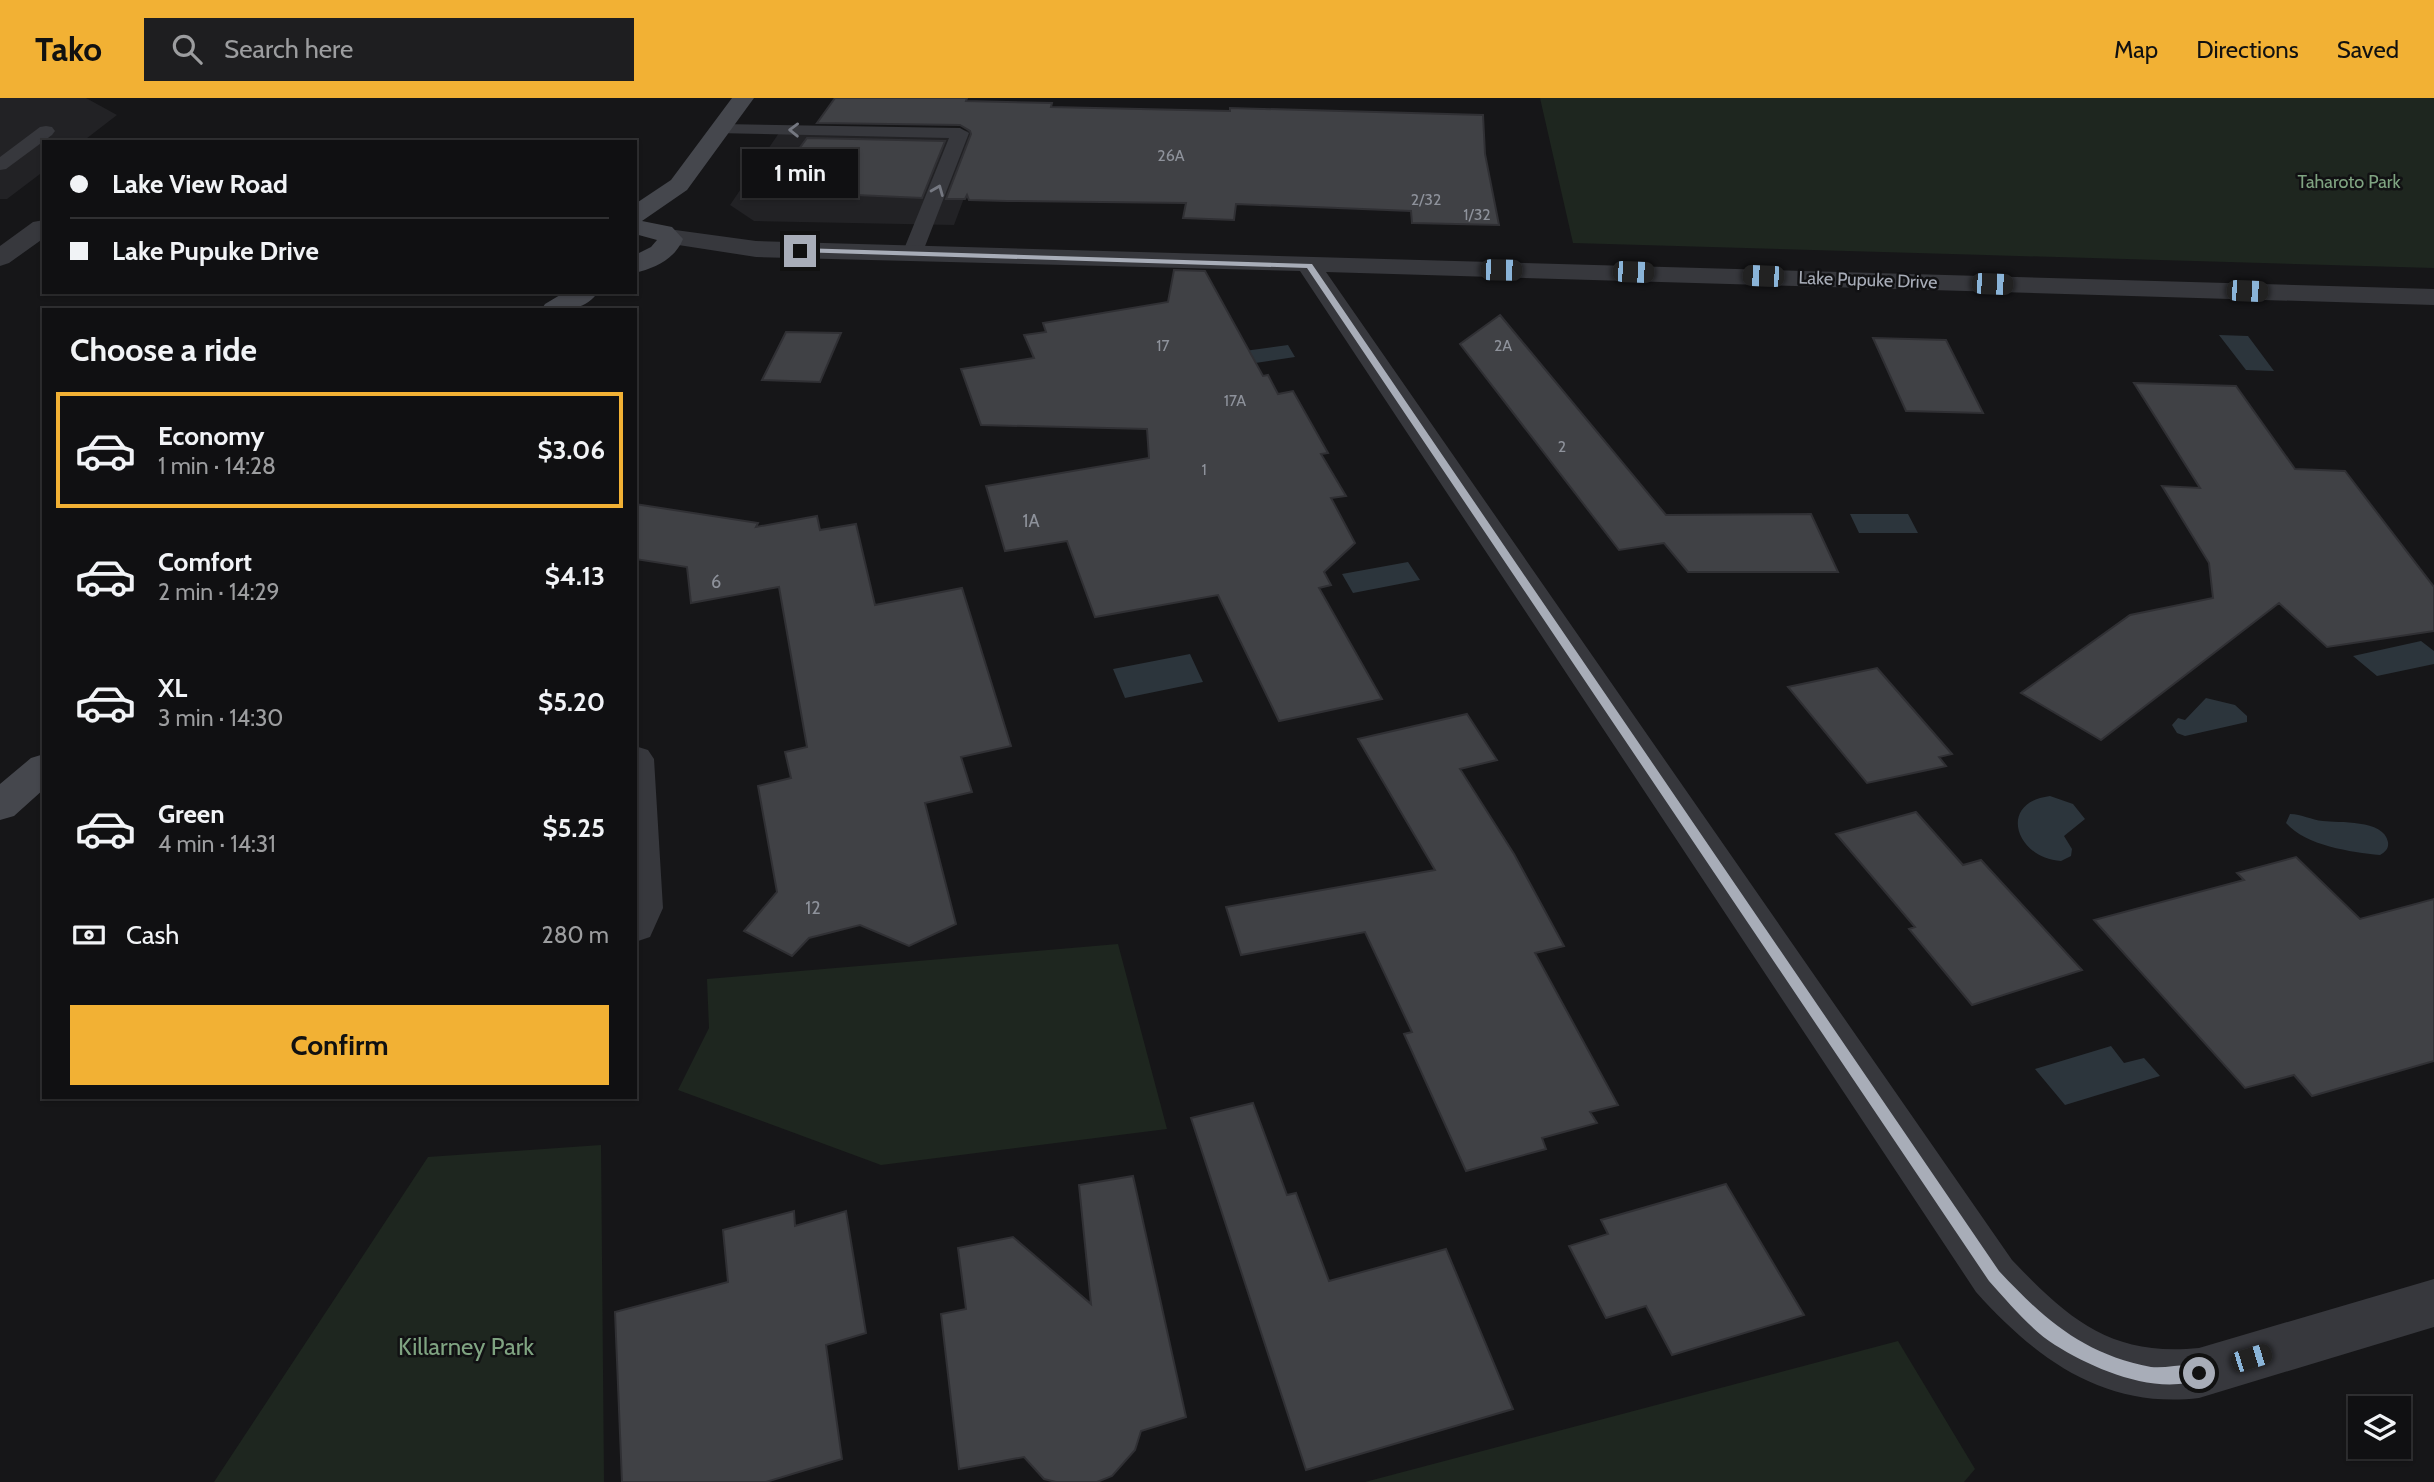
<!DOCTYPE html>
<meta charset="utf-8">
<style>
body{margin:0;font-family:Cabin,sans-serif;background:#1e1e20;color:#f1f3f6;height:100vh;display:flex;flex-direction:column;font-size:26px;white-space:nowrap}
*{box-sizing:border-box;margin:0}
p{font-size:23px;color:#9c9d9f}
.icon{flex:none;width:38px;height:38px;fill:none;stroke:currentColor;stroke-width:2;stroke-linecap:round;stroke-linejoin:round}
.map{position:relative;flex:1;overflow:hidden}
.panel{position:absolute;left:42px;top:210px;width:595px;height:791px;display:flex;flex-direction:column;background:#101012;border-radius:0px;box-shadow:0 2px 5px #0004,0 0 0 2px #303032}
.panel>*{flex:none}
.banner{position:absolute;left:42px;top:42px;width:595px;height:154px;border-radius:0px;box-shadow:0 2px 5px #0004,0 0 0 2px #303032;display:grid;align-content:center;height:154px;padding:0 28px;background:#101012}
.buttons{position:absolute;left:2348px;top:1298px;display:grid;gap:14px}
.buttons a{display:grid;place-items:center;width:63px;height:63px;border-radius:0px;background:#101012;box-shadow:0 2px 5px #0004,0 0 0 2px #303032;font-size:35px}
.end{position:absolute;width:32px;height:32px;margin:-16px;border:9px solid #a8adb8;background:#111;box-shadow:0 0 0 4px #111}
.from{border-radius:50%}
.bubble{position:absolute;height:49px;border-radius:0px;background:#101012;box-shadow:0 2px 5px #0004,0 0 0 2px #303032;font-size:23px;font-weight:800;line-height:49px;text-align:center}
.car{position:absolute;width:21px;height:42px;margin:-21px -10px;border-radius:9px;box-shadow:0 0 5px 2px #0007;background:linear-gradient(#222 24%,#8ab4d8 0 40%,#222 0 76%,#8ab4d8 0 86%,#222 0)}
.banner b{display:flex;align-items:center;gap:24px;height:66px;font-size:26px}
.banner b+b{border-top:2px solid #303032}
.banner i{width:18px;height:18px;background:#f1f3f6}
ul{padding:0;list-style:none}
li{display:flex;align-items:center;gap:21px;height:116px;margin:0 14px 10px;padding:0 14px;border:4px solid transparent;border-radius:0px}
li div{flex:1}
li b{display:block;font-size:26px}
li em{font-style:normal;font-weight:800}
li.selected{border-color:#f2b134}
li>.icon{width:63px;height:63px;stroke-width:1.5}
h2{padding:0 28px;font-size:32px;line-height:84px}
.pay{display:flex;align-items:center;gap:18px;height:77px;padding:0 28px;font-size:26px}
.pay p{margin-inline-start:auto}
.primary-button{display:flex;gap:14px;margin-top:auto;padding:14px 28px}
.primary-button a{flex:1;height:80px;border-radius:0px;background:#f2b134;color:#111;font-size:28px;font-weight:800;line-height:80px;text-align:center}
header{display:flex;align-items:center;gap:42px;box-sizing:border-box;height:98px;padding:0 35px;background:#f2b134;color:#111}
header strong{font-size:33px}
nav{display:flex;gap:38px;margin-inline-start:auto;font-size:24px}
.search{width:490px;height:63px;background:#1e1e20;display:flex;align-items:center;gap:18px;box-sizing:border-box;padding:0 24px;border-radius:0px;color:#9c9d9f;font-size:26px}
.map>svg:first-child{display:block}
.built{fill:#222225}
.green{fill:#1e261f}
.water{fill:#2c353c}
.building{fill:#404145;stroke:#303034;stroke-width:2}
.lines{fill:none;stroke-linecap:round;stroke-linejoin:round}
.lane{fill:#37383d;fill-rule:evenodd}
.street{fill:#37383d;fill-rule:evenodd}
.secondary{fill:#45474d;fill-rule:evenodd}
.oneway{stroke:#757881}
.route{fill:#a8adb8}
.labels{text-anchor:middle;dominant-baseline:central;stroke-width:5;stroke-linejoin:round;paint-order:stroke}
.far-number-label{font-size:16px;fill:#8e929b}
.far-park-label{font-size:18px;fill:#7fa381;stroke:#111113}
.far-street-label{font-size:18px;fill:#a8adb8;stroke:#111113}
.number-label{font-size:18px;fill:#8e929b}
.near-park-label{font-size:24px;fill:#7fa381;stroke:#111113}
</style>
<header>
<strong>Tako</strong>
<div class="search"><svg class="icon" aria-label="search" viewBox="0 0 24 24"><circle cx="10" cy="10" r="6"/><path d="M15 15l6 6"/></svg>Search here</div>
<nav><a>Map</a><a>Directions</a><a>Saved</a></nav>
</header>
<div class="map">
<svg width="2434" height="1384" viewBox="0 0 2434 1384">
<rect width="100%" height="100%" fill="#161618"/>
<path class="built" d="M0,0H86L117,17L82,44H44V73L7,101H0Z
M783,29L989,33L954,127L754,123L730,107Z"/>
<path class="green" d="M1540,0H2434V170L1573,145Z
M1118,846L1167,1031L881,1067L678,992L709,930L707,881Z
M601,1047L604,1384H214L428,1059Z
M1898,1243L1975,1371L1964,1384H1365Z"/>
<path class="water" d="M2219,237L2248,238L2274,273L2246,272Z
M1288,247L1295,259L1229,269L1222,256Z
M1850,416H1908L1918,435H1859Z
M1408,464L1420,482L1353,495L1342,476Z
M2421,543L2434,553V566L2377,578L2353,558Z
M1190,556L1203,584L1125,600L1113,571Z
M2206,600L2235,607L2247,618V624L2185,638L2177,635L2172,627L2178,620L2185,622Z
M2050,698L2073,706L2085,721L2064,738L2072,751L2071,758L2061,763C2017,761 1996,705 2050,698Z
M2290,716C2302,716 2311,722 2323,723C2338,725 2384,721 2388,744C2389,751 2385,754 2380,757C2351,754 2306,748 2286,725Z
M2111,948L2124,965L2144,960L2160,978L2065,1007L2035,971Z"/>
<path class="building" d="M835,0H967L966,3L1052,5L1051,9L1230,13V10L1483,17L1485,56L1499,127L1412,125L1411,113L1236,106L1234,122L1183,120L1186,105L1007,103L969,102L967,97L965,101H946L971,36L970,33L960,27L817,25Z
M807,40L945,43L922,100L768,93Z
M1174,172L1205,173L1263,278L1268,277L1278,296L1293,293L1328,355L1321,356L1346,398L1331,400L1355,445L1324,474L1331,487L1319,490L1382,601L1279,623L1218,497L1095,519L1067,443L1005,453L986,388L1149,360L1147,331L981,327L961,271L1034,260L1024,237L1046,234L1043,225L1168,204Z
M1500,217L1666,417L1811,416L1838,474H1688L1664,445L1619,452L1460,246Z
M786,234L841,235L820,284L762,282Z
M1873,240L1946,242L1983,315L1906,313Z
M2134,285L2236,288L2295,371L2345,373L2434,489V533L2327,549L2279,505L2101,642L2021,595L2130,517L2213,500L2209,465L2162,388L2200,390Z
M635,406L758,425L756,429L817,418L820,432L856,426L875,507L962,490L1011,648L961,659L972,694L925,705L956,826L909,848L860,827L809,840L792,858L744,833L777,794L758,688L791,680L785,654L807,649L779,489L691,505L687,469L635,461Z
M1877,570L1952,656L1939,659L1946,668L1867,685L1788,589Z
M1467,616L1497,662L1460,671L1514,756L1564,848L1535,855L1618,1007L1590,1014L1597,1025L1542,1040L1546,1051L1466,1073L1404,936L1412,934L1365,834L1241,857L1226,809L1435,772L1358,641Z
M1916,714L1963,767L1981,762L2082,872L1972,907L1909,831L1915,829L1836,736Z
M2296,759L2360,821L2434,801V963L2312,998L2294,977L2245,990L2094,822L2244,782L2237,775Z
M1253,1005L1287,1097L1296,1095L1329,1183L1446,1151L1513,1311L1306,1372L1191,1020Z
M1133,1078L1186,1319L1141,1333L1135,1352L1112,1378L1097,1384H1056L1044,1381L1024,1359L959,1371L941,1216L966,1211L958,1150L1013,1139L1091,1206L1079,1087Z
M1726,1086L1804,1217L1672,1257L1646,1208L1606,1220L1569,1148L1608,1136L1601,1122Z
M794,1113L795,1128L846,1113L866,1235L826,1247L842,1361L766,1384H622L615,1214L728,1184L723,1132Z"/>
<g class="lines">
<path class="lane" d="M721,26L960,30L969,35L922,156L912,162L902,156L949,40L715,35L712,31Z
M46,28L52,29L55,33L52,37L6,71L0,72V59L40,29Z"/>
<path class="street" d="M44,122V140L9,165L0,168V148L33,124Z
M668,131L756,143L2434,191V207L1326,174L2012,1162C2069,1222 2112,1259 2199,1250L2434,1181V1229L2199,1300C2105,1311 2037,1262 1976,1194L1300,173L756,159L659,144L655,139L659,134Z
M635,648L648,652L654,661L663,810L650,839L635,844Z"/>
<path class="secondary" d="M732,0H754L687,92L642,123L672,129L683,141C675,161 655,170 635,175V157L651,149L657,142L635,136V106L671,82Z
M565,194H598C585,214 562,212 541,212L545,206Z
M44,656V691L14,718L0,722V686L31,660Z"/>
</g>
<defs><path id="oneway-chevron" d="M-2-3.5L2.5 0L-2 3.5" fill="none" stroke-width="1.6" stroke-linecap="round" stroke-linejoin="round" transform="scale(1.75)"/></defs>
<g class="oneway">
<use href="#oneway-chevron" transform="translate(794 32) rotate(-179)"/>
<use href="#oneway-chevron" transform="translate(938 92) rotate(-68)"/>
</g>
<path class="route" d="M800,150L1312,166L1999,1173C2045,1222 2083,1256 2151,1269C2168,1271 2190,1263 2205,1269L2207,1275L2205,1280C2158,1299 2095,1272 2055,1247C2030,1231 2009,1205 1989,1183L1307,170L797,154Z"/>
<g class="labels">
<g class="far-number-label">
<text x="1171" y="57">26A</text>
<text x="1426" y="101">2/32</text>
<text x="1477" y="116">1/32</text>
<text x="1163" y="247">17</text>
<text x="1503" y="247">2A</text>
<text x="1235" y="302">17A</text>
<text x="1562" y="348">2</text>
<text x="1204" y="371">1</text>
</g>
<g class="far-park-label">
<text x="2349" y="84">Taharoto Park</text>
</g>
<g class="far-street-label">
<text transform="translate(1868 182) rotate(2)">Lake Pupuke Drive</text>
</g>
<g class="number-label">
<text x="1031" y="423">1A</text>
<text x="716" y="484">6</text>
<text x="813" y="810">12</text>
</g>
<g class="near-park-label">
<text x="466" y="1248">Killarney Park</text>
</g>
</g>
</svg>
<div class="buttons">
<a><svg class="icon" aria-label="layers" viewBox="0 0 24 24"><path d="M12 4l9 5-9 5-9-5zM3 14l9 5 9-5"/></svg></a>
</div>
<i class="end from" style="left:2199px;top:1275px"></i>
<i class="end" style="left:800px;top:153px"></i>
<div class="bubble" style="left:742px;top:51px;width:116px">1 min</div>
<i class="car" style="left:1501px;top:172px;rotate:91deg"></i>
<i class="car" style="left:1633px;top:174px;rotate:92deg"></i>
<i class="car" style="left:1763px;top:178px;rotate:272deg"></i>
<i class="car" style="left:1992px;top:186px;rotate:92deg"></i>
<i class="car" style="left:2247px;top:193px;rotate:92deg"></i>
<i class="car" style="left:2251px;top:1260px;rotate:73deg"></i>
<div class="banner">
<b><i class="from"></i>Lake View Road</b>
<b><i></i>Lake Pupuke Drive</b>
</div>
<section class="panel">
<h2>Choose a ride</h2>
<ul>
<li class="selected"><svg class="icon" aria-label="car" viewBox="0 0 24 24"><path d="M5 17H2v-5l4-1 3-4h7l3 4 3 1v5h-3M9 17h6M6 11h13"/><circle cx="7" cy="17" r="2"/><circle cx="17" cy="17" r="2"/></svg><div><b>Economy</b><p>1 min · 14:28</p></div><em>$3.06</em></li>
<li><svg class="icon" aria-label="car" viewBox="0 0 24 24"><path d="M5 17H2v-5l4-1 3-4h7l3 4 3 1v5h-3M9 17h6M6 11h13"/><circle cx="7" cy="17" r="2"/><circle cx="17" cy="17" r="2"/></svg><div><b>Comfort</b><p>2 min · 14:29</p></div><em>$4.13</em></li>
<li><svg class="icon" aria-label="car" viewBox="0 0 24 24"><path d="M5 17H2v-5l4-1 3-4h7l3 4 3 1v5h-3M9 17h6M6 11h13"/><circle cx="7" cy="17" r="2"/><circle cx="17" cy="17" r="2"/></svg><div><b>XL</b><p>3 min · 14:30</p></div><em>$5.20</em></li>
<li><svg class="icon" aria-label="car" viewBox="0 0 24 24"><path d="M5 17H2v-5l4-1 3-4h7l3 4 3 1v5h-3M9 17h6M6 11h13"/><circle cx="7" cy="17" r="2"/><circle cx="17" cy="17" r="2"/></svg><div><b>Green</b><p>4 min · 14:31</p></div><em>$5.25</em></li>
</ul>
<div class="pay"><svg class="icon" aria-label="cash" viewBox="0 0 24 24"><path d="M3 7h18v10H3z"/><circle cx="12" cy="12" r="2"/></svg>Cash<p>280 m</p></div>
<div class="primary-button"><a>Confirm</a></div>
</section>
</div>
